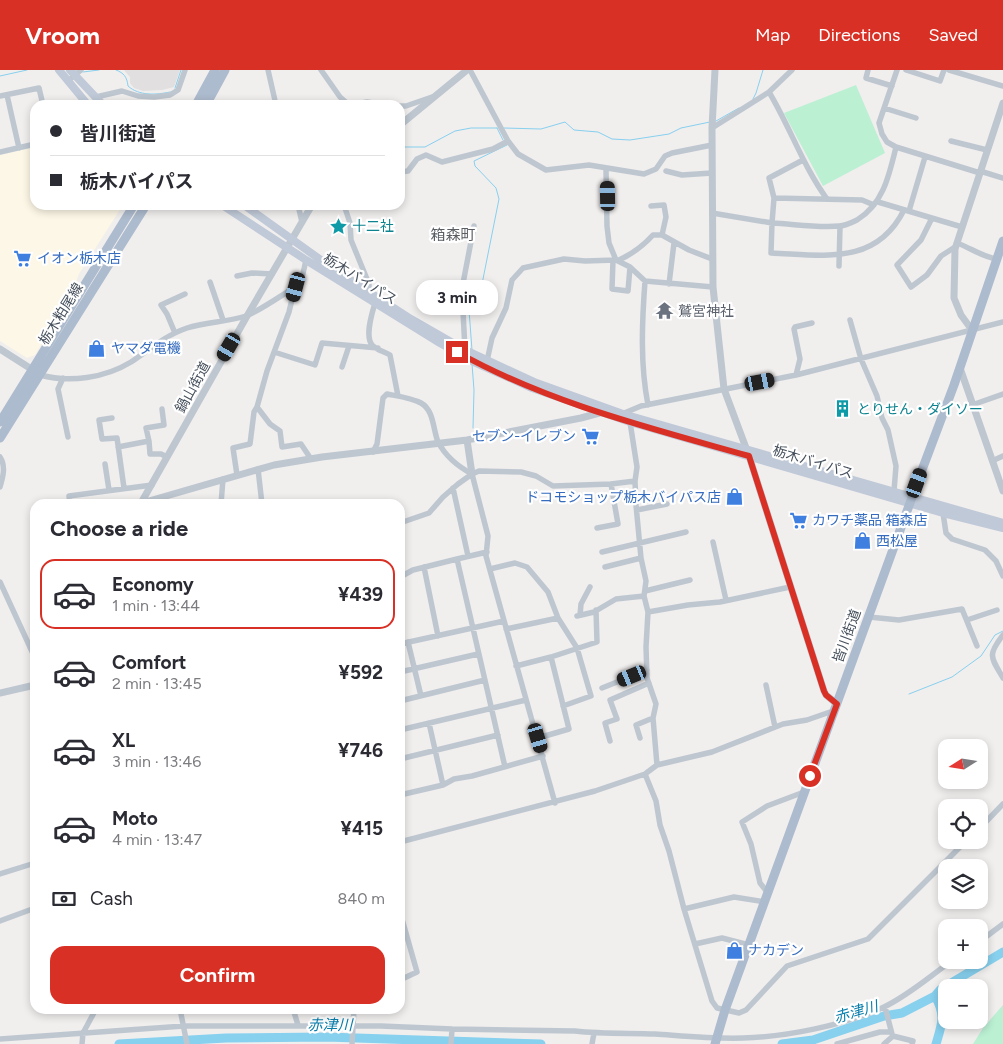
<!DOCTYPE html>
<meta charset="utf-8">
<style>
body{margin:0;font-family:Figtree,"Noto Sans JP",sans-serif;background:#f2f2f3;color:#2b2b33;height:100vh;display:flex;flex-direction:column;font-size:19px;white-space:nowrap}
*{box-sizing:border-box;margin:0}
p{font-size:16px;color:#7c7c81}
.icon{flex:none;width:28px;height:28px;fill:none;stroke:currentColor;stroke-width:2;stroke-linecap:round;stroke-linejoin:round}
.map{position:relative;flex:1;overflow:hidden}
.side{position:absolute;left:30px;top:429px;width:375px;height:515px;display:flex;flex-direction:column;background:#fff;border-radius:15px;box-shadow:0 2px 8px #0003}
.side>*{flex:none}
.top-card{position:absolute;left:30px;top:30px;width:375px;height:110px;border-radius:15px;box-shadow:0 2px 8px #0003;display:grid;align-content:center;height:110px;padding:0 20px;background:#fff}
.needle{width:32px;rotate:258deg}
.buttons{position:absolute;left:938px;top:669px;display:grid;gap:10px}
.buttons a{display:grid;place-items:center;width:50px;height:50px;border-radius:10px;background:#fff;box-shadow:0 2px 8px #0003;font-size:25px}
.end{position:absolute;width:22px;height:22px;margin:-11px;border:6px solid #d93025;background:#fff;box-shadow:0 0 0 2px #fff}
.from{border-radius:50%}
.bubble{position:absolute;height:35px;border-radius:15px;background:#fff;box-shadow:0 2px 8px #0003;font-size:16px;font-weight:700;line-height:35px;text-align:center}
.car{position:absolute;width:15px;height:30px;margin:-15px -8px;border-radius:6px;box-shadow:0 0 4px 1px #0007;background:linear-gradient(#222 24%,#8ab4d8 0 40%,#222 0 76%,#8ab4d8 0 86%,#222 0)}
.top-card b{display:flex;align-items:center;gap:18px;height:48px;font-size:19px}
.top-card b+b{border-top:1px solid #e1e1e2}
.top-card i{width:12px;height:12px;background:#2b2b33}
ul{padding:0;list-style:none}
li{display:flex;align-items:center;gap:15px;height:70px;margin:0 10px 8px;padding:0 10px;border:2px solid transparent;border-radius:15px}
li div{flex:1}
li b{display:block;font-size:19px}
li em{font-style:normal;font-weight:700}
li.selected{border-color:#d93025}
li>.icon{width:45px;height:45px;stroke-width:1.5}
h2{padding:0 20px;font-size:22px;line-height:60px}
.pay{display:flex;align-items:center;gap:12px;height:55px;padding:0 20px;font-size:19px}
.pay p{margin-inline-start:auto}
.button{display:flex;gap:10px;margin-top:auto;padding:10px 20px}
.button a{flex:1;height:58px;border-radius:15px;background:#d93025;color:#fff;font-size:20px;font-weight:700;line-height:58px;text-align:center}
header{display:flex;align-items:center;gap:30px;box-sizing:border-box;height:70px;padding:0 25px;background:#d93025;color:#fff}
header strong{font-size:24px}
nav{display:flex;gap:28px;margin-inline-start:auto;font-size:18px}
.map>svg:first-child{display:block}
.commercial{fill:#fcf7e6}
.education{fill:#e2dfe0}
.green{fill:#bbf0d3}
.lines{fill:none;stroke-linecap:round;stroke-linejoin:round}
.stream{stroke:#87d0ee;stroke-width:1}
.river{stroke:#87d0ee;stroke-width:9}
.minor{stroke:#bec7d0;stroke-width:5.5}
.tertiary{stroke:#bec7d0;stroke-width:7}
.secondary{stroke:#c0c9d7;stroke-width:8}
.primary{stroke:#adbbce;stroke-width:9}
.route{stroke:#d93025;stroke-width:6}
.labels{text-anchor:middle;dominant-baseline:central;stroke-width:4.5;stroke-linejoin:round;paint-order:stroke}
.culture-label{font-size:14px;fill:#0d838f;stroke:#fff;text-anchor:start}
.shop-label{font-size:14px;fill:#366cbe;stroke:#fff;text-anchor:start}
.street-label{font-size:14px;fill:#46505c;stroke:#fff}
.worship-label{font-size:14px;fill:#5b616d;stroke:#fff;text-anchor:start}
.neighbourhood-label{font-size:15px;fill:#5a5e63;stroke:#fff}
.water-label{font-size:15px;font-style:italic;fill:#097dab;stroke:#fff}
</style>
<header>
<strong>Vroom</strong>
<nav><a>Map</a><a>Directions</a><a>Saved</a></nav>
</header>
<div class="map">
<svg width="1003" height="974" viewBox="0 0 1003 974">
<rect width="100%" height="100%" fill="#f1eeee"/>
<path class="commercial" d="M35,77V135H123L79,204L72,223L35,285L27,288L0,271V85Z"/>
<path class="education" d="M124,0H180L174,17L162,20L143,21L134,18L130,13V7Z"/>
<path class="green" d="M856,15L885,83L823,116L784,43Z
M1003,935V974H973L983,958Z"/>
<g class="lines">
<path class="stream" d="M116,0C124,3 127,7 128,16C139,26 156,25 170,22
M83,2L99,0
M0,6L27,0
M175,18L181,0
M753,29L756,23L763,0
M716,51L739,38
M497,58L503,70
M504,58L541,59L565,52L574,60L598,62L612,69L630,70L669,64L681,58L710,52
M400,77H425L455,61L471,58H497
M472,280L469,240L474,226L482,214L499,129L496,118L475,96L474,91L507,75
M472,294L474,320L473,358
M909,624L952,607L981,586L995,565L1003,561"/>
<path class="river" d="M935,926C946,945 942,954 936,974
M119,974L226,968L326,967L541,974
M782,974L813,970L884,946L902,943L935,926L941,919L1003,882"/>
<path class="minor" d="M268,0L276,35
M321,0L340,27L348,34H356L367,32L385,35
M470,0L508,71L518,84L546,100L589,95L644,104L656,99L665,86L672,83L712,75
M868,0L866,8L892,16
M906,0L940,11L944,0
M949,0L1003,16
M68,11L81,0
M769,22C790,57 803,96 827,129
M7,25L19,78
M0,26L39,18L43,35
M96,27L122,21L138,26L154,27L170,25L178,20L185,0
M400,36H406L432,27
M884,38L916,48
M712,58L769,22L792,0
M951,71L987,80
M896,77L887,72L882,64L879,53L897,0
M0,82L35,74
M606,99L607,156L609,173L616,190L630,197L645,211L713,217
M666,101L682,105L712,103
M980,101L1003,108
M400,102L408,101L417,89L426,85L442,92L493,79L508,71
M774,128L862,130L874,135
M878,132L962,157
M298,135L302,152
M344,135L350,153L351,170L369,214V222
M651,136L664,135L666,147L662,165
M904,140C876,196 824,185 771,183L772,153C794,154 817,158 839,156C845,156 851,153 857,150C883,134 889,106 896,77L980,103
M909,141L925,87
M712,143L772,153L774,128L769,108L803,90
M932,148L921,170L897,195L911,217L927,205L941,186L955,177
M957,173C971,178 982,187 997,189
M306,190L302,208L295,217L289,242L267,301L257,337L270,354L280,361L282,377L301,374L311,389
M613,190L612,219L628,221L630,197
M619,190C632,184 643,176 653,165H662L689,180L712,189
M839,196L840,157
M237,206L252,203L272,204
M645,211C642,252 640,294 648,335
M210,212L223,250
M669,214L674,173
M375,233C372,243 364,268 373,276C377,280 385,282 390,285L398,326
M850,250L861,289L877,326L882,348L888,360L896,396L894,421
M175,263L167,244L161,235L185,224
M465,280L463,241L460,229L474,156
M274,282L315,295L322,273L378,278
M487,291L492,268L506,238L512,210L523,198L564,189L585,191L616,190
M342,297L349,276
M40,305C70,313 105,308 131,292C149,280 166,265 187,258C206,252 227,252 246,246C259,241 282,225 295,217
M796,305L800,289L794,259L795,257L812,253
M63,308L58,319L68,367
M972,335L1003,324
M622,344L641,336L796,305L1003,252
M112,348L99,350L102,369L117,368L124,418
M630,352L637,397L635,411L636,435L641,488L646,511L644,526L648,542L646,577L647,608L656,634L653,648L657,695
M149,371L150,384H161L167,387
M118,377L149,371L146,358L164,355L162,339
M373,382L377,374L383,328L387,324C397,326 412,328 421,333C434,340 433,360 438,372C446,387 457,396 472,404L488,466L486,486L555,733
M0,387C6,396 3,407 0,417
M992,391L1003,386
M105,394L109,420
M258,399L262,434
M237,405L233,378L250,374L254,342L257,337
M453,418L468,486
M70,434L69,426L152,415
M221,434L223,409
M637,440L667,434
M943,443L946,463L952,469L985,480L996,491L1003,506
M400,453L429,443L443,427L458,414L472,404L479,401L521,402L536,406L553,416L611,414L635,411
M597,458L618,454L611,414
M713,472L726,530
M487,482L457,489L505,697
M602,482L686,462
M424,497L438,566
M605,497L641,488
M490,499L515,493L527,497L548,522L558,548L577,578L591,626L563,636
M400,507L413,500L457,489
M0,512L35,588
M645,521L690,510
M648,542L688,535L720,532L790,517
M580,545L581,534L590,517
M577,546L594,542L616,529L644,526
M869,547L899,550L962,539L977,576
M967,550L997,540
M400,553V554
M506,559L558,548
M1003,565C987,586 991,587 1003,608
M408,572L421,626
M400,574L504,551
M551,587L597,572L596,540
M516,596L551,587L569,659L538,668
M400,602L478,584
M766,615L775,657
M602,618L647,600
M400,631L485,610
M429,653L443,715
M400,660L526,630
M640,668L636,655L653,648
M610,671L605,653L617,649L610,630L649,613
M400,689L498,665
M645,704L656,731L660,755L669,781L684,839L712,931L717,938L739,943L746,940L787,896L868,869L967,770
M400,725L443,715L454,709L472,706L543,686
M979,759L1003,734
M400,772L595,721L645,704L657,695L712,682L783,654L807,650L830,642L833,644
M0,804L35,793
M768,823L760,813L751,774L742,752L767,736L804,722
M684,839L734,827L765,832
M400,842L417,902L400,910
M0,851L35,838
M979,872L1003,854
M695,874L722,868L749,875
M885,937L892,964
M180,939L187,974
M293,939L298,955
M0,969L184,956H381L452,959L575,961C602,964 628,963 655,964C684,966 713,969 743,968C785,967 846,955 884,937C909,925 930,906 953,890
M82,974L83,963L96,939
M352,974L354,939
M451,974L452,959
M592,974L594,963
M837,974L880,962H891
M884,974L893,966L913,971L912,974"/>
<path class="tertiary" d="M715,0L712,58L713,217L724,319L749,386L824,621L826,625L837,634
M400,55L467,0
M972,260L961,245L954,228L955,179L1003,33
M0,279L36,302
M960,298L1003,421
M467,370L472,404
M141,433L247,246L312,135
M142,433L274,395L322,387L467,370L581,348L603,342
M0,623L35,615"/>
<path class="secondary" d="M59,0L88,35
M70,0L103,35
M222,135L306,190L440,273L474,292L532,318L630,352L943,443L1003,458
M244,135L332,198L411,249L465,280L534,312L623,344L1003,453"/>
<path class="primary" d="M196,35L215,0
M206,35L225,0
M0,352L134,135
M0,368L146,135
M715,974L725,940L922,400L954,315L1003,171"/>
</g>
<g class="lines">
<path class="route" d="M457,282C548,333 650,358 749,386L824,621L826,625L837,634L810,706"/>
</g>
<defs>
<symbol id="sight-bare" viewBox="-9 -9 18 18"><path d="M0-6L1.8-2.2L6-1.7L2.9 1.2L3.7 5.4L0 3.3L-3.7 5.4L-2.9 1.2L-6-1.7L-1.8-2.2Z" fill="#0f9aa8" stroke="#fff" stroke-width="2.5" paint-order="stroke"/></symbol>
<symbol id="supermarket-bare" viewBox="-9 -9 18 18"><path d="M-6-5.5h2.5l.6 2H6L4.5 2H-2.5L-4.4-4H-6ZM-1.5 3.2a1.3 1.3 0 1 0 .1 0ZM3 3.2a1.3 1.3 0 1 0 .1 0Z" fill="#3f7fe0" stroke="#fff" stroke-width="2.5" paint-order="stroke"/></symbol>
<symbol id="temple-bare" viewBox="-9 -9 18 18"><path d="M0-6L5-2H3V0L6.5 2.5H4V6H1.5V3h-3V6H-4V2.5H-6.5L-3 0V-2H-5Z" fill="#6b7280" stroke="#fff" stroke-width="2.5" paint-order="stroke"/></symbol>
<symbol id="shop-bare" viewBox="-9 -9 18 18"><path d="M-5-2.5h2.3a2.7 3.5 0 0 1 5.4 0H5L5.5 6h-11ZM-1.5-2.5h3a1.5 2.3 0 0 0-3 0Z" fill="#3f7fe0" stroke="#fff" stroke-width="2.5" paint-order="stroke"/></symbol>
<symbol id="building-bare" viewBox="-9 -9 18 18"><path d="M-4-6H4V6H1V3H-1V6H-4ZM-2.5-4.3h1.7v1.8h-1.7ZM.8-4.3h1.7v1.8H.8ZM-2.5-1h1.7V.8h-1.7ZM.8-1h1.7V.8H.8Z" fill="#0f9aa8" stroke="#fff" stroke-width="2.5" paint-order="stroke"/></symbol>
</defs>
<g fill-rule="evenodd">
<use href="#sight-bare" x="326" y="144" width="25" height="25"/>
<use href="#supermarket-bare" x="10" y="176" width="25" height="25"/>
<use href="#temple-bare" x="652" y="228" width="25" height="25"/>
<use href="#shop-bare" x="84" y="266" width="25" height="25"/>
<use href="#building-bare" x="830" y="326" width="25" height="25"/>
<use href="#supermarket-bare" x="578" y="354" width="25" height="25"/>
<use href="#shop-bare" x="722" y="414" width="25" height="25"/>
<use href="#supermarket-bare" x="786" y="438" width="25" height="25"/>
<use href="#shop-bare" x="850" y="458" width="25" height="25"/>
<use href="#shop-bare" x="722" y="868" width="25" height="25"/>
</g>
<g class="labels">
<g class="culture-label">
<text x="352" y="156">十二社</text>
<text x="857" y="339">とりせん・ダイソー</text>
</g>
<g class="shop-label">
<text x="37" y="188">イオン栃木店</text>
<text x="111" y="278">ヤマダ電機</text>
<text x="576" y="366" text-anchor="end">セブン-イレブン</text>
<text x="721" y="427" text-anchor="end">ドコモショップ栃木バイパス店</text>
<text x="812" y="450">カワチ薬品 箱森店</text>
<text x="876" y="471">西松屋</text>
<text x="748" y="880">ナカデン</text>
</g>
<g class="street-label">
<text transform="translate(360 209) rotate(32)">栃木バイパス</text>
<text transform="translate(61 244) rotate(-58)">栃木粕尾線</text>
<text transform="translate(193 317) rotate(-61)">鍋山街道</text>
<text transform="translate(813 392) rotate(17)">栃木バイパス</text>
<text transform="translate(847 566) rotate(-70)">皆川街道</text>
</g>
<g class="worship-label">
<text x="678" y="241">鷲宮神社</text>
</g>
<g class="neighbourhood-label">
<text x="453" y="165">箱森町</text>
</g>
<g class="water-label">
<text transform="translate(856 942) rotate(-16)">赤津川</text>
<text x="330" y="955">赤津川</text>
</g>
</g>
</svg>
<div class="buttons">
<a><svg class="needle" viewBox="-14 -14 28 28"><path d="M0-13l5 13h-10z" fill="#e53935"/><path d="M0 13l5-13h-10z" fill="#7c7c81"/></svg></a>
<a><svg class="icon" aria-label="locate" viewBox="0 0 24 24"><circle cx="12" cy="12" r="6"/><path d="M12 2v4M12 18v4M2 12h4M18 12h4"/></svg></a>
<a><svg class="icon" aria-label="layers" viewBox="0 0 24 24"><path d="M12 4l9 5-9 5-9-5zM3 14l9 5 9-5"/></svg></a>
<a>+</a>
<a>−</a>
</div>
<i class="end from" style="left:810px;top:706px"></i>
<i class="end" style="left:457px;top:282px"></i>
<div class="bubble" style="left:416px;top:210px;width:82px">3 min</div>
<i class="car" style="left:608px;top:126px;rotate:359deg"></i>
<i class="car" style="left:296px;top:217px;rotate:195deg"></i>
<i class="car" style="left:229px;top:277px;rotate:210deg"></i>
<i class="car" style="left:760px;top:312px;rotate:79deg"></i>
<i class="car" style="left:917px;top:413px;rotate:20deg"></i>
<i class="car" style="left:632px;top:606px;rotate:248deg"></i>
<i class="car" style="left:538px;top:668px;rotate:163deg"></i>
<div class="top-card">
<b><i class="from"></i>皆川街道</b>
<b><i></i>栃木バイパス</b>
</div>
<section class="side">
<h2>Choose a ride</h2>
<ul>
<li class="selected"><svg class="icon" aria-label="car" viewBox="0 0 24 24"><path d="M5 17H2v-5l4-1 3-4h7l3 4 3 1v5h-3M9 17h6M6 11h13"/><circle cx="7" cy="17" r="2"/><circle cx="17" cy="17" r="2"/></svg><div><b>Economy</b><p>1 min · 13:44</p></div><em>¥439</em></li>
<li><svg class="icon" aria-label="car" viewBox="0 0 24 24"><path d="M5 17H2v-5l4-1 3-4h7l3 4 3 1v5h-3M9 17h6M6 11h13"/><circle cx="7" cy="17" r="2"/><circle cx="17" cy="17" r="2"/></svg><div><b>Comfort</b><p>2 min · 13:45</p></div><em>¥592</em></li>
<li><svg class="icon" aria-label="car" viewBox="0 0 24 24"><path d="M5 17H2v-5l4-1 3-4h7l3 4 3 1v5h-3M9 17h6M6 11h13"/><circle cx="7" cy="17" r="2"/><circle cx="17" cy="17" r="2"/></svg><div><b>XL</b><p>3 min · 13:46</p></div><em>¥746</em></li>
<li><svg class="icon" aria-label="car" viewBox="0 0 24 24"><path d="M5 17H2v-5l4-1 3-4h7l3 4 3 1v5h-3M9 17h6M6 11h13"/><circle cx="7" cy="17" r="2"/><circle cx="17" cy="17" r="2"/></svg><div><b>Moto</b><p>4 min · 13:47</p></div><em>¥415</em></li>
</ul>
<div class="pay"><svg class="icon" aria-label="cash" viewBox="0 0 24 24"><path d="M3 7h18v10H3z"/><circle cx="12" cy="12" r="2"/></svg>Cash<p>840 m</p></div>
<div class="button"><a>Confirm</a></div>
</section>
</div>
